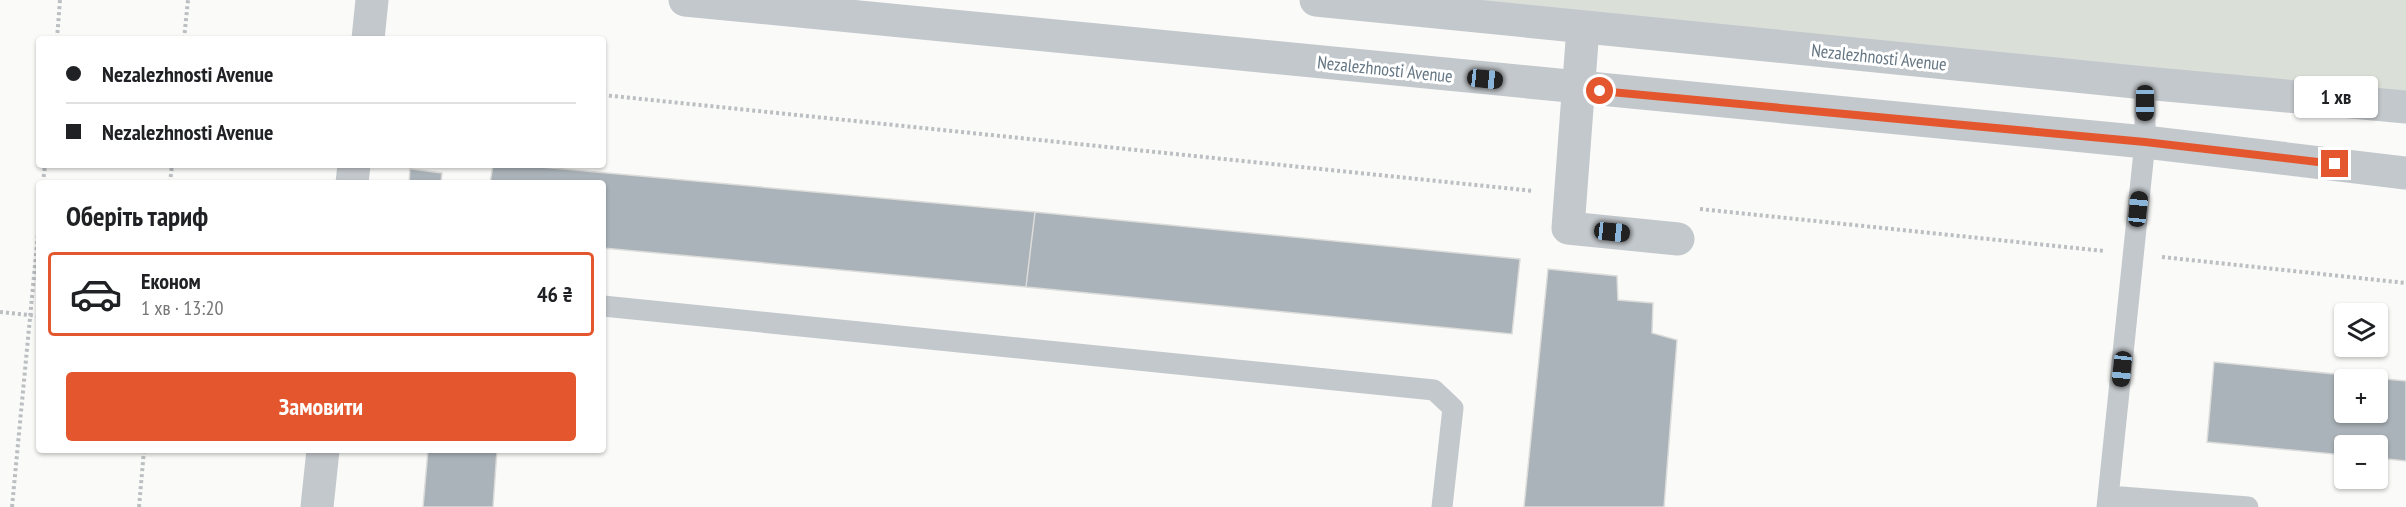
<!DOCTYPE html>
<html lang="uk">
<meta charset="utf-8">
<style>
body{margin:0;font-family:"PT Sans Narrow",sans-serif;background:#f6f6f6;color:#202124;height:100vh;display:flex;flex-direction:column;font-size:22px;white-space:nowrap}
*{box-sizing:border-box;margin:0}
p{font-size:20px;color:#757577}
.icon{flex:none;width:33px;height:33px;fill:none;stroke:currentColor;stroke-width:2;stroke-linecap:round;stroke-linejoin:round}
.map{position:relative;flex:1;overflow:hidden}
.panel{position:absolute;left:36px;top:180px;width:570px;height:273px;display:flex;flex-direction:column;background:#fff;border-radius:6px;box-shadow:0 2px 4px #0004}
.panel>*{flex:none}
.hud{position:absolute;left:36px;top:36px;width:570px;height:132px;border-radius:6px;box-shadow:0 2px 4px #0004;display:grid;align-content:center;height:132px;padding:0 30px;background:#fff}
.controls{position:absolute;left:2334px;top:303px;display:grid;gap:12px}
.controls a{display:grid;place-items:center;width:54px;height:54px;border-radius:6px;background:#fff;box-shadow:0 2px 4px #0004;font-size:30px}
.end{position:absolute;width:27px;height:27px;margin:-14px;border:8px solid #e4572e;background:#fff;box-shadow:0 0 0 3px #fff}
.from{border-radius:50%}
.bubble{position:absolute;height:42px;border-radius:6px;background:#fff;box-shadow:0 2px 4px #0004;font-size:20px;font-weight:800;line-height:42px;text-align:center}
.car{position:absolute;width:18px;height:36px;margin:-18px -9px;border-radius:8px;box-shadow:0 0 4px 2px #0007;background:linear-gradient(#222 24%,#8ab4d8 0 40%,#222 0 76%,#8ab4d8 0 86%,#222 0)}
.hud b{display:flex;align-items:center;gap:21px;height:57px;font-size:22px}
.hud b+b{border-top:2px solid #e0e0e0}
.hud i{width:15px;height:15px;background:#202124}
ul{padding:0;list-style:none}
li{display:flex;align-items:center;gap:18px;height:84px;margin:0 12px 9px;padding:0 18px;border:3px solid transparent;border-radius:6px}
li div{flex:1}
li b{display:block;font-size:22px}
li em{font-style:normal;font-weight:800}
li.on{border-color:#e4572e}
li>.icon{width:54px;height:54px;stroke-width:1.5}
h2{padding:0 30px;font-size:27px;line-height:72px}
.primary-button{display:flex;gap:12px;margin-top:auto;padding:12px 30px}
.primary-button a{flex:1;height:69px;border-radius:6px;background:#e4572e;color:#fff;font-size:24px;font-weight:800;line-height:69px;text-align:center}
.map>svg:first-child{display:block}
.green{fill:#dadfd7}
.building{fill:#aab3b9;stroke:#dcdcda;stroke-width:1.5;fill-rule:evenodd}
.lines{fill:none;stroke-linecap:round;stroke-linejoin:round}
.path{stroke:#bbbfc2;stroke-width:4;stroke-dasharray:3 3;stroke-linecap:butt}
.service{stroke:#c3c8cc;stroke-width:21}
.minor{stroke:#c3c8cc;stroke-width:33}
.tertiary{stroke:#c3c8cc;stroke-width:33}
.route{stroke:#e4572e;stroke-width:8}
.labels{text-anchor:middle;dominant-baseline:central;stroke-width:6;stroke-linejoin:round;paint-order:stroke}
.street-label{font-size:18px;fill:#657683;stroke:#fff}
</style>
<div class="map">
<svg width="2406" height="507" viewBox="0 0 2406 507">
<rect width="100%" height="100%" fill="#fafaf8"/>
<path class="green" d="M1402,0H2406V98Z"/>
<path class="building" d="M493,165H519L1035,212L1026,287L603,248V183H490Z
M410,169L442,173L441,183H409Z
M1035,212L1520,259L1512,334L1026,287Z
M1548,269L1617,276L1618,300L1653,303L1652,333L1677,340L1664,507H1524Z
M2214,362L2406,381V461L2378,458V446H2344V455L2207,442ZM2344,380H2378V412H2344Z
M428,450H497L493,507H423Z"/>
<g class="lines">
<path class="path" d="M57,39L60,0
M184,39L188,0
M603,95L1534,191
M43,183L45,165
M170,183L172,165
M1700,209L2104,251
M2162,257L2406,283
M0,312L39,316
M12,507L39,223
M139,507L144,450"/>
<path class="service" d="M603,306L1434,390L1453,408L1442,507
M2109,496L2248,507
M2107,507L2145,142V83"/>
<path class="minor" d="M1583,28L1568,228L1678,239
M368,39L372,0
M352,183L354,165
M317,507L323,450"/>
<path class="tertiary" d="M685,0L2145,142L2406,173
M1316,0L2145,83L2406,107"/>
</g>
<g class="lines">
<path class="route" d="M1600,91L2145,142L2335,164"/>
</g>
<g class="labels">
<g class="street-label">
<text transform="translate(1879 57) rotate(6)">Nezalezhnosti Avenue</text>
<text transform="translate(1385 69) rotate(6)">Nezalezhnosti Avenue</text>
</g>
</g>
</svg>
<div class="controls">
<a><svg class="icon" aria-label="layers" viewBox="0 0 24 24"><path d="M12 4l9 5-9 5-9-5zM3 14l9 5 9-5"/></svg></a>
<a>+</a>
<a>−</a>
</div>
<i class="end from" style="left:1600px;top:91px"></i>
<i class="end" style="left:2335px;top:164px"></i>
<div class="bubble" style="left:2294px;top:76px;width:84px">1 хв</div>
<i class="car" style="left:1485px;top:79px;rotate:96deg"></i>
<i class="car" style="left:2145px;top:103px;rotate:180deg"></i>
<i class="car" style="left:2138px;top:209px;rotate:6deg"></i>
<i class="car" style="left:1612px;top:232px;rotate:96deg"></i>
<i class="car" style="left:2122px;top:369px;rotate:186deg"></i>
<div class="hud">
<b><i class="from"></i>Nezalezhnosti Avenue</b>
<b><i></i>Nezalezhnosti Avenue</b>
</div>
<section class="panel">
<h2>Оберіть тариф</h2>
<ul>
<li class="on"><svg class="icon" aria-label="car" viewBox="0 0 24 24"><path d="M5 17H2v-5l4-1 3-4h7l3 4 3 1v5h-3M9 17h6M6 11h13"/><circle cx="7" cy="17" r="2"/><circle cx="17" cy="17" r="2"/></svg><div><b>Економ</b><p>1 хв · 13:20</p></div><em>46 ₴</em></li>
</ul>
<div class="primary-button"><a>Замовити</a></div>
</section>
</div>
